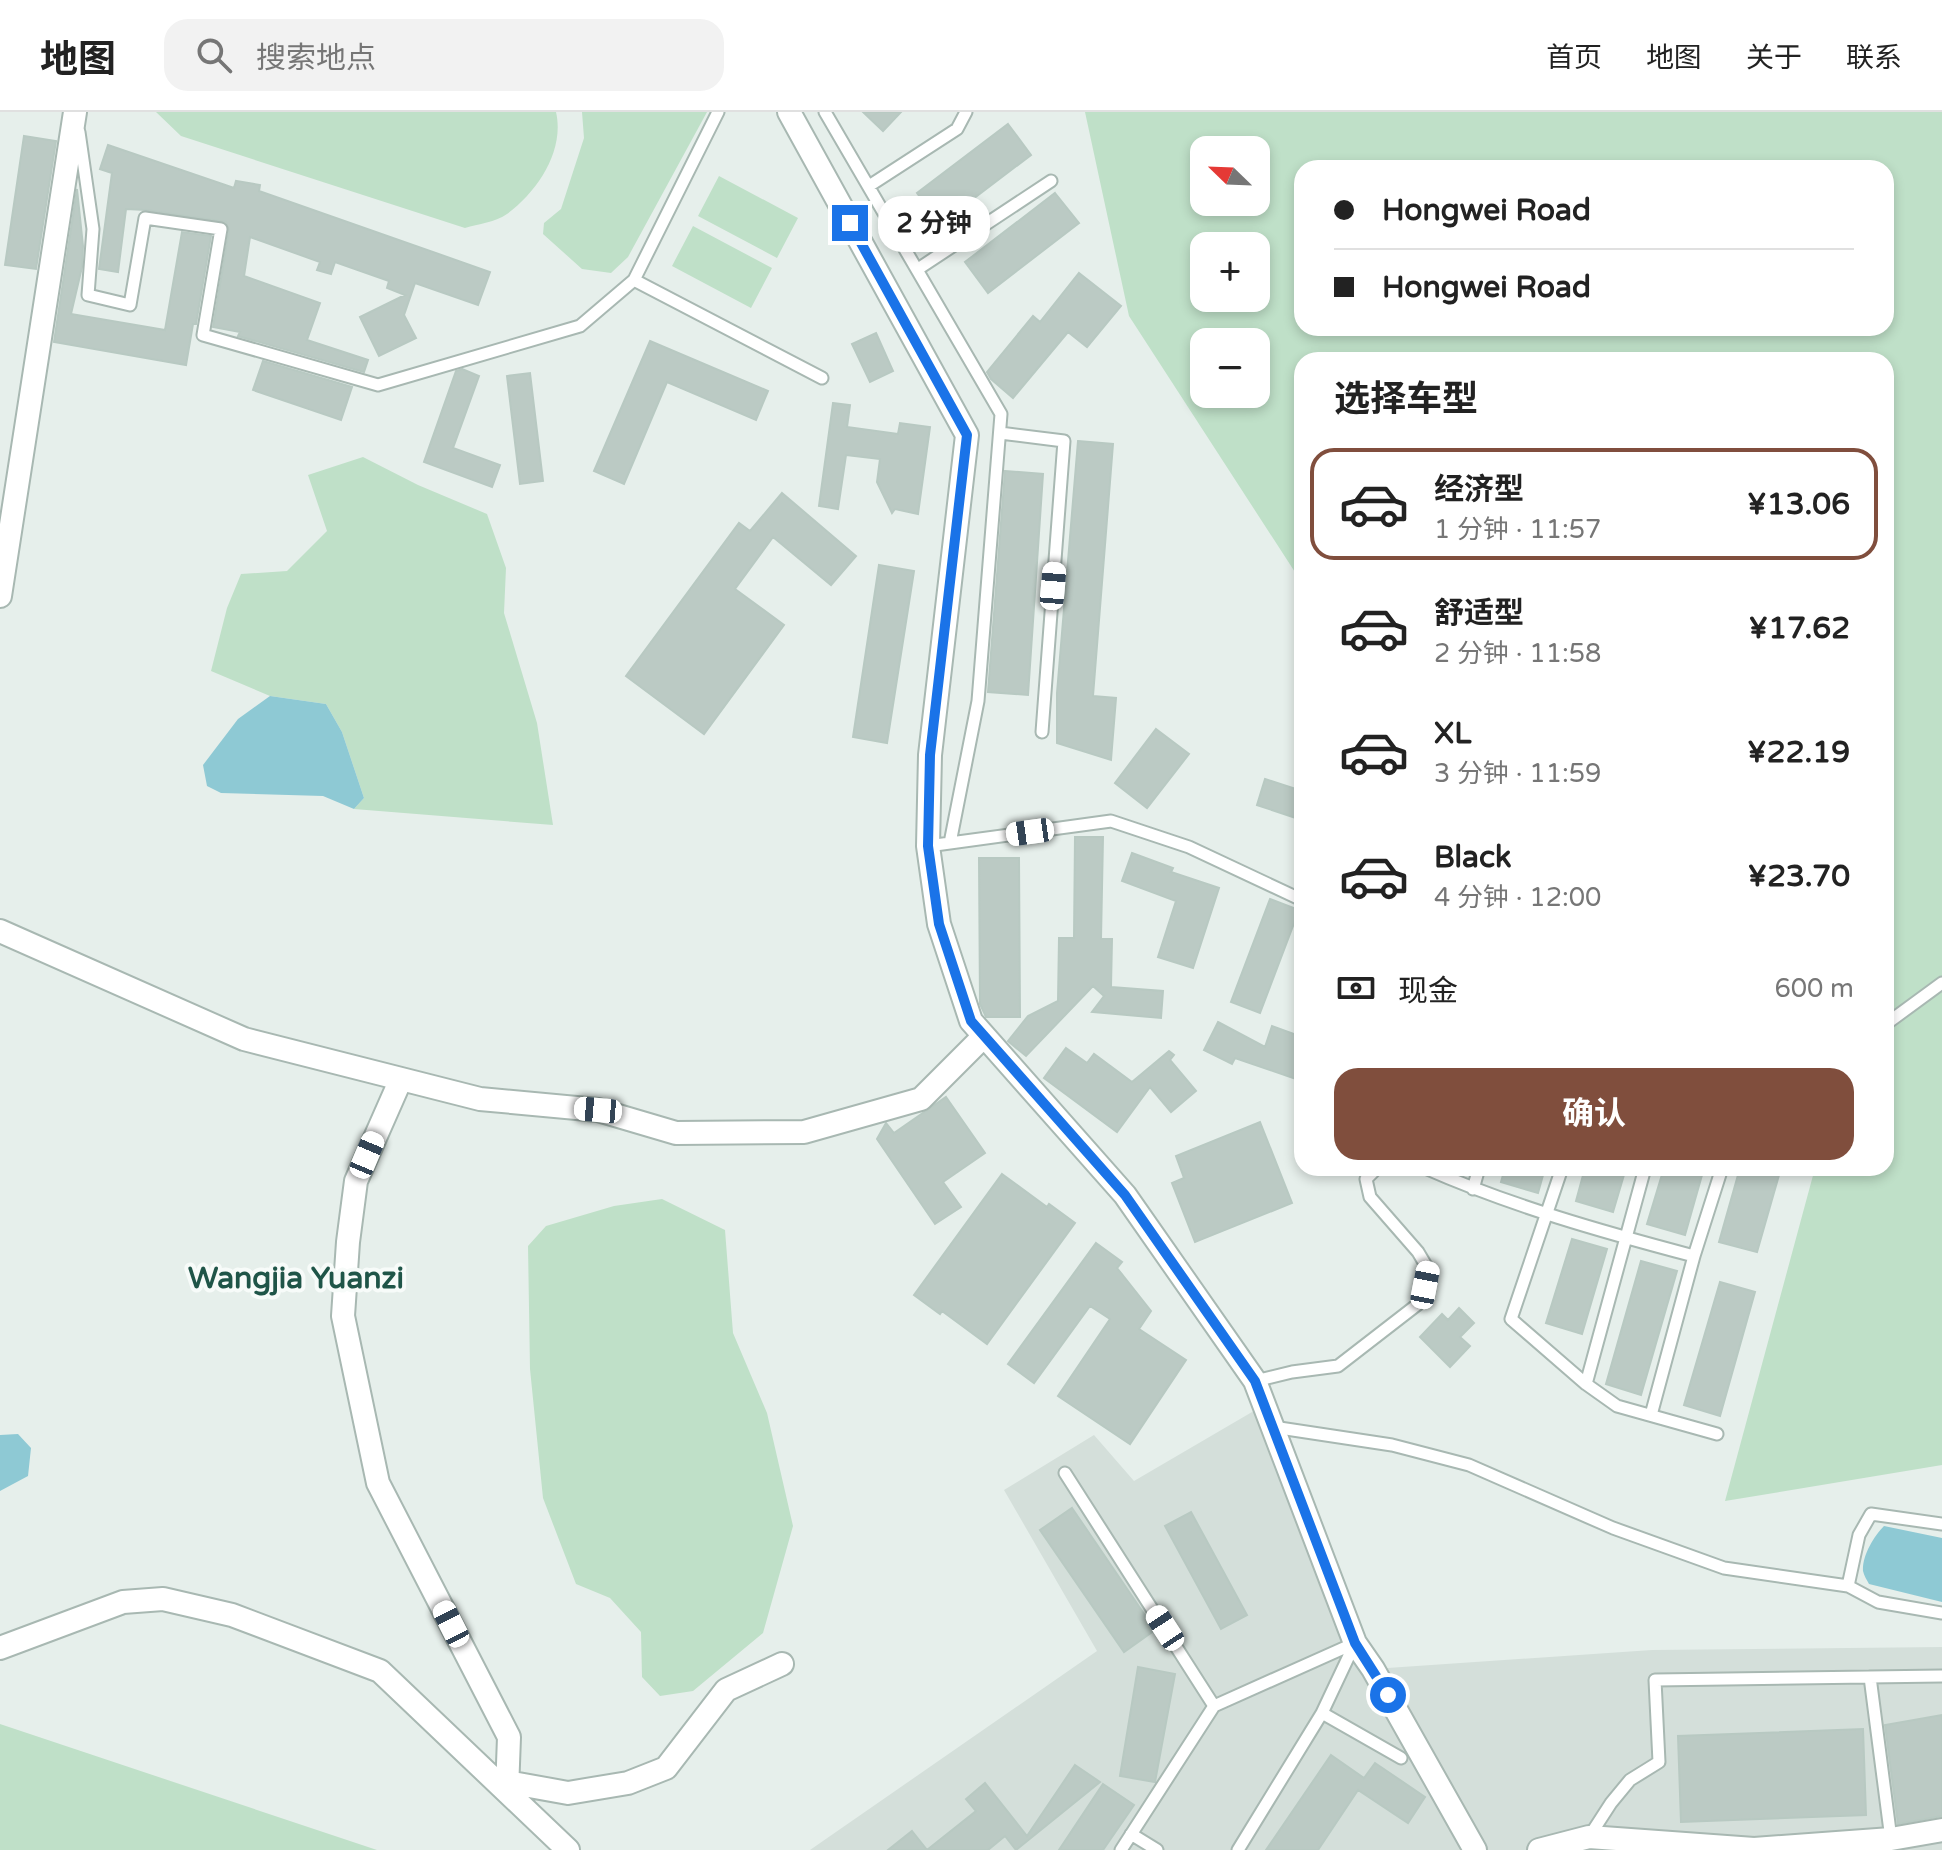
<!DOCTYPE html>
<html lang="zh">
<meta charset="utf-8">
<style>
body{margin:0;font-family:"Varela Round","Noto Sans SC",sans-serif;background:#f2f2f2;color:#222;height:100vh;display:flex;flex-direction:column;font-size:30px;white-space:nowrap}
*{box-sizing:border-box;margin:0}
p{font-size:26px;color:#767676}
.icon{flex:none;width:44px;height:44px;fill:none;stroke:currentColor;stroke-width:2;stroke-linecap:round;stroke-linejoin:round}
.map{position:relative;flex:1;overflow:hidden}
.details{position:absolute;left:1294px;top:240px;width:600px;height:824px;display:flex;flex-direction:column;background:#fff;border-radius:24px;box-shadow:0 4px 12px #0003}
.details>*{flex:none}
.guide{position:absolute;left:1294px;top:48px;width:600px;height:176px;border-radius:24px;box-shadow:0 4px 12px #0003;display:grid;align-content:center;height:176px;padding:0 40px;background:#fff}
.needle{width:52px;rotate:293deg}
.fabs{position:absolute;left:1190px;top:24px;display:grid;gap:16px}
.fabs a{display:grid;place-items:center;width:80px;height:80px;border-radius:16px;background:#fff;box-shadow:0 4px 12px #0003;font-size:40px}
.end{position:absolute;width:36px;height:36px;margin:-18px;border:10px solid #1a73e8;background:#fff;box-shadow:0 0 0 4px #fff}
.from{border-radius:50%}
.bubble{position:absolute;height:56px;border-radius:24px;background:#fff;box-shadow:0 4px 12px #0003;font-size:26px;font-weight:700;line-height:56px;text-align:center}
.car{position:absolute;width:24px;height:48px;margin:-24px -12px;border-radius:10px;box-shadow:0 0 6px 2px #0007;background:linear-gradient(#fff 24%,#345 0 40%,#fff 0 76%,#345 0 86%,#fff 0)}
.guide b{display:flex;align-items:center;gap:28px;height:76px;font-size:30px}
.guide b+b{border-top:2px solid #e0e0e0}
.guide i{width:20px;height:20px;background:#222}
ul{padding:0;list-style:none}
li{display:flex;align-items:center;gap:24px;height:112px;margin:0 16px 12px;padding:0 24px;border:4px solid transparent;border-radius:24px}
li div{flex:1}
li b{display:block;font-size:30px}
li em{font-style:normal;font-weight:700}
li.current{border-color:#804e3d}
li>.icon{width:72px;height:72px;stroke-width:1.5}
h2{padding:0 40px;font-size:36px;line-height:96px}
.pay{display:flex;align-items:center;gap:20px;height:88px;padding:0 40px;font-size:30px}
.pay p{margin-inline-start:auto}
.primary-button{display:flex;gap:16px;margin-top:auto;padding:16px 40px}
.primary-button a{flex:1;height:92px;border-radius:24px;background:#804e3d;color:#fff;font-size:32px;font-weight:700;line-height:92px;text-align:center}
header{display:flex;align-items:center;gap:48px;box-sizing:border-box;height:112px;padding:0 40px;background:#fff;border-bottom:2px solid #e0e0e0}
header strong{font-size:38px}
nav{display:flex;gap:44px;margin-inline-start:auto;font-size:28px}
.search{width:560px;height:72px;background:#f2f2f2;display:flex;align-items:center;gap:20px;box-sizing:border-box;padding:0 28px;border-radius:24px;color:#767676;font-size:30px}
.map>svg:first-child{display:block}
.built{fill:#d4dfda}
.green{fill:#bfe0c8;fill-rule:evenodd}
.water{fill:#8ec9d4}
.building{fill:#bbcac4;stroke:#b8c9c2;stroke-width:2}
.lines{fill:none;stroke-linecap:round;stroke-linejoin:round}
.service-casing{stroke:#a8b8b2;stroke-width:15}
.minor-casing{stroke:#a8b8b2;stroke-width:26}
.service{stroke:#fff;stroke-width:11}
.minor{stroke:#fff;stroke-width:22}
.route{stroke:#1a73e8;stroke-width:10}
.labels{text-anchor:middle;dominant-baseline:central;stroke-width:8;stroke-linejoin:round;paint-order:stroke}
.quarter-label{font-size:30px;font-weight:bold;fill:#1f5548;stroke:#f7fbf9}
</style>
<header>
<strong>地图</strong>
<div class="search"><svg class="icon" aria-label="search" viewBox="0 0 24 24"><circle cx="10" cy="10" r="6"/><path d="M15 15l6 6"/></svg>搜索地点</div>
<nav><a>首页</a><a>地图</a><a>关于</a><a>联系</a></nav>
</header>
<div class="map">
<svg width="1942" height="1738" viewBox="0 0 1942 1738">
<rect width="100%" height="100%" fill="#e6efeb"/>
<path class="built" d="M1264,1293L1373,1557L1652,1538L1942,1535V1738H810L1097,1539L1004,1378L1094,1323L1134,1369Z"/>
<path class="green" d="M156,0H556C565,39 537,80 507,102C496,110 478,112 465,116L181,24Z
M582,0H707L628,145L611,161L582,157L543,122L544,111L561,97L584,26Z
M1085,0H1942V1353L1725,1389L1815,1056H1886V248H1302V471L1129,204ZM1204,38H1256V90H1204ZM1302,56H1886V216H1302ZM1204,134H1256V186H1204ZM1204,230H1256V282H1204Z
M719,64L798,106L777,146L698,104Z
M693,114L772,156L751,196L672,154Z
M363,345L418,373L487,402L506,456L504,501L537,611L553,713L354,697L364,686L342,620L326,592L270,584L211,559L227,496L241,462L287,459L327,419L308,363Z
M662,1087L725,1118L733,1221L767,1301L793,1414L763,1521L693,1579L660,1584L642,1565L641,1520L610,1486L576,1472L543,1386L530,1257L528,1134L546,1114L614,1094Z
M0,1612L377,1738H0Z"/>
<path class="water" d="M270,584L326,592L342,620L364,686L354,697L323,684L221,681L207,674L203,653L238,607Z
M18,1322L31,1336L28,1364L0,1379V1323Z
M1884,1414L1942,1426V1490L1869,1472C1867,1468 1864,1464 1863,1459C1862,1444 1874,1424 1884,1414Z"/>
<path class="building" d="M863,0H901L883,19Z
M1008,12L1031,43L940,112L917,81Z
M24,24L56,29L36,157L5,153Z
M108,33L234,76L236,69L260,73L259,79L490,160L478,193L415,171L404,203L416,226L379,244L360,205L405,183L387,176L389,169L335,150L331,162L317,158L320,150L250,125L244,164L320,191L307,228L368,248L364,260L238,224L240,220L213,215L229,118L226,110L146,98L126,97L118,160L99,157L112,61L100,57Z
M77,77L83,134L82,155L71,202L165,218L182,120L211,124L196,212H193L186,253L54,230Z
M1055,81L1079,111L988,181L965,150Z
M1079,161L1121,194L1087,235L1068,220L1013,286L991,267L987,260L1033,204L1040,210Z
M876,221L893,259L870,270L852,232Z
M650,229L768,279L756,308L667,270L624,372L594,359Z
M263,249L352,275L341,308L253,278Z
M462,257L479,264L453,336L500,353L492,375L424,350L456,259Z
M530,261L543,369L520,372L507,264Z
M833,291L850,293L847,315L898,322L900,311L930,315L918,402L895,397L892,401L877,370L880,347L846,343L838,397L819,394Z
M1078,329L1113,332L1093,584L1116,586L1111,648L1057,631V581Z
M1005,359L1043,362L1028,583L988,580Z
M782,381L856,444L831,473L773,425L735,477L784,513L704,622L626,564L739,411L750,419Z
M879,453L914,459L887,631L853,625Z
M1156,617L1189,642L1147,696L1115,671Z
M1265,667L1302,679V708L1257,693Z
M1075,725H1103L1101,827H1112L1111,875L1163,879L1161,906L1092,900L1104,884L1093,874L1026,944L1008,929L1028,904L1058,889L1059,826H1074Z
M1132,741L1173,756L1171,760L1219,776L1193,856L1158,845L1176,789L1122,769Z
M979,746H1019L1020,905H986L980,892Z
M1270,787L1299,798L1260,901L1231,890Z
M1218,910L1265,935L1272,914L1302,925V969L1235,946L1232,952L1204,938Z
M1066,936L1087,951L1094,942L1132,970L1169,939L1174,943L1170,948L1196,979L1171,1000L1150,975L1117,1020L1044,966Z
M946,985L985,1041L943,1070L961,1095L935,1112L877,1027L886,1011L894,1021Z
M1260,1010L1292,1091L1195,1130L1172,1071L1184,1066L1176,1044Z
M1505,1056H1545L1538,1081L1501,1070Z
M1585,1056H1626L1613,1100L1576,1089Z
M1664,1056H1704L1685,1123L1647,1112Z
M1740,1056H1781L1757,1140L1719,1130Z
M1002,1062L1047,1095L1049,1092L1075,1111L987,1232L942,1199L940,1202L914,1183Z
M1572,1127L1607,1137L1582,1222L1546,1211Z
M1096,1131L1122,1150L1117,1156L1151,1199L1139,1217L1186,1248L1130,1332L1058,1284L1110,1207L1090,1194L1034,1271L1008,1252Z
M1641,1149L1677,1159L1641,1283L1606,1272Z
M1720,1170L1755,1180L1720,1304L1684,1293Z
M1459,1196L1474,1211L1460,1225L1470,1234L1450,1255L1420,1225L1442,1202L1448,1208Z
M1072,1396L1155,1518L1124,1540L1040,1418Z
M1191,1400L1247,1503L1221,1517L1165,1414Z
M1138,1555L1175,1562L1155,1670L1120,1664Z
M1942,1603V1704L1898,1712L1885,1613Z
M1863,1617L1866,1703L1681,1710L1678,1624Z
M1331,1643L1364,1666L1375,1651L1425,1685L1408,1711L1358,1678L1318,1738H1266Z
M1075,1653L1100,1670L1016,1738L1005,1724L988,1738H927L976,1699L966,1687L985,1671L1027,1724Z
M1103,1672L1134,1693L1103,1738H1059Z
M912,1719L927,1738H888Z"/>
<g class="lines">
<defs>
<path id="service" d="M718,0L634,168L822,266
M825,0L1001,302L978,589L950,731
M79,20L93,117L88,183L130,193L145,106L221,117L203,223L378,273L580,214L634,168
M869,74L957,17L966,0
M918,157L1051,69
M1000,321L1064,329L1042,620
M928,734L1111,709L1189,735L1302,788
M1886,912L1942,871
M1425,1056C1511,1094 1603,1120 1694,1144
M1562,1056L1511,1207L1586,1272L1617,1294L1717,1322
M1473,1077L1479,1056
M1255,1269L1292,1260L1338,1254L1422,1189L1428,1157L1418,1140L1370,1085L1366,1067L1377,1056
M1586,1272L1645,1056
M1651,1303L1694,1144L1722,1056
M1273,1315L1392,1333L1469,1353L1613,1416L1724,1456L1848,1474L1878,1490L1942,1501
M1065,1361L1214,1594
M1848,1474L1859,1423L1871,1402L1942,1412
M1870,1565L1891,1727
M1322,1601L1355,1531
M1131,1722L1157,1738
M1589,1725L1611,1691L1630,1668L1659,1650L1655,1568L1942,1564
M1121,1738L1214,1594L1355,1531
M1238,1738L1322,1601L1401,1646"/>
<path id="minor" d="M789,0L967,323L930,643L928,734L939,812L971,909L1125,1083L1255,1269L1355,1531L1373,1557L1475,1738
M0,484L75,0
M0,819L244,927L480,987L598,998L676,1021L804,1020L921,987L984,924
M401,967L356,1069L348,1130L343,1204L378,1371L509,1625L507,1679
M0,1536L123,1490L163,1487L232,1503L380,1559L568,1738
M507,1670L568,1681L628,1671L666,1656L726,1578L782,1552
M1539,1738L1589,1725L1754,1737L1891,1727L1942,1718"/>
</defs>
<use href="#service" class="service-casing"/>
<use href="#minor" class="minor-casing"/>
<use href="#service" class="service"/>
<use href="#minor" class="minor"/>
</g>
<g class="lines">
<path class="route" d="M850,111L967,323L930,643L928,734L939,812L971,909L1125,1083L1255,1269L1355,1531L1388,1583"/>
</g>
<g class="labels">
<g class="quarter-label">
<text x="296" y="1166">Wangjia Yuanzi</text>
</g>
</g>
</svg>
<div class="fabs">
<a><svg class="needle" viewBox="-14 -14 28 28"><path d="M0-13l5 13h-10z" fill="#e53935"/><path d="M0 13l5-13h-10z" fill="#767676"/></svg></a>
<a>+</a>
<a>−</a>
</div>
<i class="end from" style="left:1388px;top:1583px"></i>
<i class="end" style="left:850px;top:111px"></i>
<div class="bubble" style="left:878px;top:84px;width:112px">2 分钟</div>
<i class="car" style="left:1053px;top:474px;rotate:5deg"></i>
<i class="car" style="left:1030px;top:720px;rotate:262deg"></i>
<i class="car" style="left:598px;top:998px;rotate:275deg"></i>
<i class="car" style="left:367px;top:1043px;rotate:23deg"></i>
<i class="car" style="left:1425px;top:1173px;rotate:11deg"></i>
<i class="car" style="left:451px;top:1512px;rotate:333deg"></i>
<i class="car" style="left:1165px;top:1516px;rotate:327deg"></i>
<div class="guide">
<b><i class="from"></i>Hongwei Road</b>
<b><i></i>Hongwei Road</b>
</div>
<section class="details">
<h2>选择车型</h2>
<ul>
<li class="current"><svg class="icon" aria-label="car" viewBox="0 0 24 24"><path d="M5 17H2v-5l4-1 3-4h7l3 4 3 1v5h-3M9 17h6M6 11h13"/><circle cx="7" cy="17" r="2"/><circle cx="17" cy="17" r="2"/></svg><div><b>经济型</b><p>1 分钟 · 11:57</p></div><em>¥13.06</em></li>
<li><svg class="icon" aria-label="car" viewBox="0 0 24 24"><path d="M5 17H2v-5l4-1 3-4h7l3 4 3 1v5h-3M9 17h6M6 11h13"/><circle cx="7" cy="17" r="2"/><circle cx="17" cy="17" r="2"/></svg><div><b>舒适型</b><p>2 分钟 · 11:58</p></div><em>¥17.62</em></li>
<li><svg class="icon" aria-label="car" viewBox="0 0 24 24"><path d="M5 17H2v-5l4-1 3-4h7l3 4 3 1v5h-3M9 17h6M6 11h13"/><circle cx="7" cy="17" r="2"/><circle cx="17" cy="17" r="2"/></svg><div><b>XL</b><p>3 分钟 · 11:59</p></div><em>¥22.19</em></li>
<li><svg class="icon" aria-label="car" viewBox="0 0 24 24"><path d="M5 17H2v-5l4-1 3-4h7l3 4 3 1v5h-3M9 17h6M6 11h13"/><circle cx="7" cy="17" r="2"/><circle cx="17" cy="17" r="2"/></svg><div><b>Black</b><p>4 分钟 · 12:00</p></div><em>¥23.70</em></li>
</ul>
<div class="pay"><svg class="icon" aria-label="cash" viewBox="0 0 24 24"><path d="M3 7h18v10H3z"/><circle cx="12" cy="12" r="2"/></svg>现金<p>600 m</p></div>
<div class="primary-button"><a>确认</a></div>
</section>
</div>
